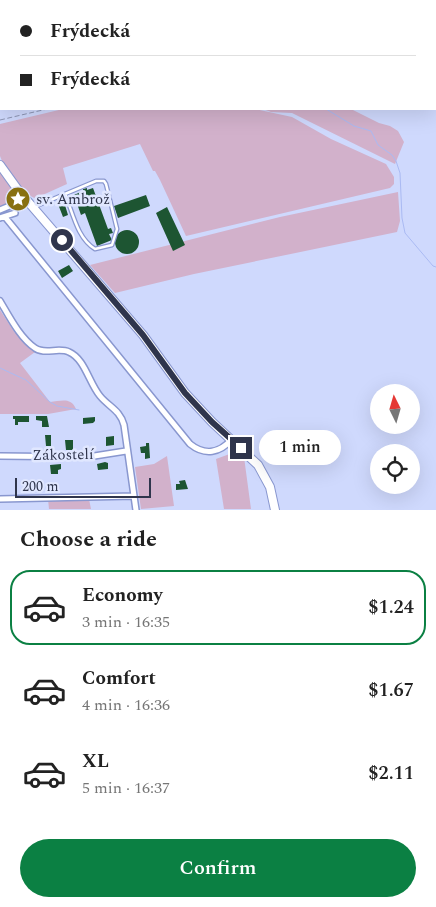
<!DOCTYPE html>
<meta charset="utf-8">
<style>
body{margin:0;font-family:Spectral,serif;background:#f2f2f2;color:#222;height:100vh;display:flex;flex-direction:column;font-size:19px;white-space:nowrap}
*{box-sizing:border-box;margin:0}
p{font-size:16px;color:#767676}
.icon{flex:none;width:28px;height:28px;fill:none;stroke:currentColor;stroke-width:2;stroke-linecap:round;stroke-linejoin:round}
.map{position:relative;height:510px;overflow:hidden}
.drawer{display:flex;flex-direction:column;background:#fff;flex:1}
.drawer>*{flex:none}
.hud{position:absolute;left:0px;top:0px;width:436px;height:110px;box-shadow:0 5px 20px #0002;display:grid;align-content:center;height:110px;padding:0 20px;background:#fff}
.needle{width:32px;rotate:355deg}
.fabs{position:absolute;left:370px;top:384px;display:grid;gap:10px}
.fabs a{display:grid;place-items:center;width:50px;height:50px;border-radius:50%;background:#fff;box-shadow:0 5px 20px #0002;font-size:25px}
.scale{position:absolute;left:15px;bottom:12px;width:136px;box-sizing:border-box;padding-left:5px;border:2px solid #2f354c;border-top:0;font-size:14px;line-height:18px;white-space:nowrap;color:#2f354c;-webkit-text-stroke:4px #e0e7ff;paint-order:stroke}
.end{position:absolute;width:22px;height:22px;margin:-11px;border:6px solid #2f354c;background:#fff;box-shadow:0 0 0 2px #fff}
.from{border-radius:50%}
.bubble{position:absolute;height:35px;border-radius:18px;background:#fff;box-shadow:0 5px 20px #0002;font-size:16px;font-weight:600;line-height:35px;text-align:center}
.hud b{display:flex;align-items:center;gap:18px;height:48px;font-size:19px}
.hud b+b{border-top:1px solid #e0e0e0}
.hud i{width:12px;height:12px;background:#222}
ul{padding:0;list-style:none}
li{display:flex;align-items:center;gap:15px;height:75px;margin:0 10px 8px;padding:0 10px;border:2px solid transparent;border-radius:20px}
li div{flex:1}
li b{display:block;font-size:19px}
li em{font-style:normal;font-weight:600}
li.on{border-color:#0b8043}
li>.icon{width:45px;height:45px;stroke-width:1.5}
h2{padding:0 20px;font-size:22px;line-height:60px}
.button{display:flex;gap:10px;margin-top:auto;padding:10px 20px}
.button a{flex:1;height:58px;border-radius:30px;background:#0b8043;color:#fff;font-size:20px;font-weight:600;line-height:58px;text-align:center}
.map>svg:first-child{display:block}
.green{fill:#d2b1cb}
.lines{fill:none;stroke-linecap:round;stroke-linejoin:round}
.stream{stroke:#aabaf3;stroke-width:1}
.building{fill:#1d5532}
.lane-casing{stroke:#8997cf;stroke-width:5}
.street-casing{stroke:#8997cf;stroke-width:8}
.secondary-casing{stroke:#8997cf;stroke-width:10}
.path{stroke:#8e96b5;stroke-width:1;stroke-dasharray:5 2.5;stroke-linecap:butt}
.lane{stroke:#fff;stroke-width:2.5}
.street{stroke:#fff;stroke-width:5}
.secondary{stroke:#fff;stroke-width:8}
.route{stroke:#2f354c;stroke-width:6}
.labels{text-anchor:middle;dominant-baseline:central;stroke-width:5;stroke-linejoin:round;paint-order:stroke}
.poi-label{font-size:15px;fill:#2f354c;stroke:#e0e7ff;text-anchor:start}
.street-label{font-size:15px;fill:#2f354c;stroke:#e0e7ff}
</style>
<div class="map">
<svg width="436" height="510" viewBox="0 0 436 510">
<rect width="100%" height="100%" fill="#cfd9fd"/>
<path class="green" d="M63,109H255L292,117L331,139L386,164L394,177V184L390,188L186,236L160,180L155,171H153L140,144L63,168L67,184L36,198C26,198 3,166 0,156C0,147 0,133 0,124Z
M263,109H351L379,123L390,126L398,131L404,142L395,164L292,113L271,112Z
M0,172L21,199L0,207Z
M398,192L400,221L397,232L194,274L115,293L90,265L280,217Z
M0,310L15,333H18L35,352L20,363L50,402C61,401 71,397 76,409L48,414H0Z
M235,452L244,457L251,509H224L216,459Z
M167,456L174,506L141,509L135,467L154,464Z
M48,499H89L91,509H49Z"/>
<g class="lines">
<path class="stream" d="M119,0V1
M326,109L354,126L371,131L378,145L392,155L396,161L400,173L402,218L405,233L433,266L436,267
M0,368L26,380L50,402L57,406L79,410"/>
</g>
<path class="building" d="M87,188V190L93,188L108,229L111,228L113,233L109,234L112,240L97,246L85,213L81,215L74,195L83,191V189Z
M146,195L150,206L118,218L114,206Z
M64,202L68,215L63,217L58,204Z
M167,207L185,245L173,251L156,213Z
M115 242a12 12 0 1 1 24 0a12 12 0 1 1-24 0Z
M69,265L73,271L62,278L58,271Z
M13,416H29V422H18V425H15V419H13Z
M36,416H47L49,427H42V421L36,420Z
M95,417V421L93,423L83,424V418Z
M45,435H51V446H46Z
M114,436V445L106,446V437Z
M65,440H73V450H66Z
M146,443H149L150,458L145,459V453H141L140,447L146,446Z
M105,462L108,463V469L98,470L97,464Z
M61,464V469L58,470V474H51L50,465Z
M185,480L188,489L176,490V484H180L179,481Z"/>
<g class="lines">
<defs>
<path id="lane" d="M34,207L96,181H104L106,184L117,229L112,245L95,249C77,238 73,213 65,194"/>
<path id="street" d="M0,210L26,199
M5,217L190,444C205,456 220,453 232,439
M0,218L15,213
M0,301C9,316 20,338 35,348C44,355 59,347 69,352C85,359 89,383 100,396C109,407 120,410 124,425L136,510
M0,456L88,457L126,451
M0,499L134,496"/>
<path id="secondary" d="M0,165L18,190L143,335L185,393L212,422L258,465L270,487L275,510"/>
</defs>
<use href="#lane" class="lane-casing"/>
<use href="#street" class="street-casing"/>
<use href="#secondary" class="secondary-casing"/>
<path class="path" d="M0,120L47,109"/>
<use href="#lane" class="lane"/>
<use href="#street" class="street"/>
<use href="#secondary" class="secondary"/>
</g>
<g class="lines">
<path class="route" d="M62,240L143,335L185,393L212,422L241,448"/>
</g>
<defs>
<symbol id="sight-disc" viewBox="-11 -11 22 22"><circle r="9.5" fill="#887011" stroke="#e0e7ff"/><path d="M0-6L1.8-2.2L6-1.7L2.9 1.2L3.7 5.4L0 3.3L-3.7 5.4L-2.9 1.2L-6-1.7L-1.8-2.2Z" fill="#fff"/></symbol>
</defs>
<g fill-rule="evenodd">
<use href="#sight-disc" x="4" y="185" width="28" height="28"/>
</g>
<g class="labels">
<g class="poi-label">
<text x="36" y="199">sv. Ambrož</text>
</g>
<g class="street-label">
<text transform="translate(63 455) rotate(-1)">Zákostelí</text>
</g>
</g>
</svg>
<div class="fabs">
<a><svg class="needle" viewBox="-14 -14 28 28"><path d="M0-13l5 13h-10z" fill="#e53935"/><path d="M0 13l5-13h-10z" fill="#767676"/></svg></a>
<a><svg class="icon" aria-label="locate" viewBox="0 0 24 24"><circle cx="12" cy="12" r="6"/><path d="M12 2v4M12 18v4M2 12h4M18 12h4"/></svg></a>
</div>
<div class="scale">200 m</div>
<i class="end from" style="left:62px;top:240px"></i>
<i class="end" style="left:241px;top:448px"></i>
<div class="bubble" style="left:259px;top:430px;width:82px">1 min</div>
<div class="hud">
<b><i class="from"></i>Frýdecká</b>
<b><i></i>Frýdecká</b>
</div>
</div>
<section class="drawer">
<h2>Choose a ride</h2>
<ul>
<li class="on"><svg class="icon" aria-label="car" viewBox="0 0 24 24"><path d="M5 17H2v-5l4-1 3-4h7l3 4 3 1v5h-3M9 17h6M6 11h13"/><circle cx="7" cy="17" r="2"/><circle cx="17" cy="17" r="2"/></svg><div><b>Economy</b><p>3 min · 16:35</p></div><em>$1.24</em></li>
<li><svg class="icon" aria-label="car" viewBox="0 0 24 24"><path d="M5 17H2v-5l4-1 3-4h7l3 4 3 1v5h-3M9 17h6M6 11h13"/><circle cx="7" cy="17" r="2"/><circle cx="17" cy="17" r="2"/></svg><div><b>Comfort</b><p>4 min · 16:36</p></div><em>$1.67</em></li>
<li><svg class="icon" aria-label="car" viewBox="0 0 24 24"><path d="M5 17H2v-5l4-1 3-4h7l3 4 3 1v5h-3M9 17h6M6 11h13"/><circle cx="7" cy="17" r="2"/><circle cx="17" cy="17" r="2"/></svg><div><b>XL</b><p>5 min · 16:37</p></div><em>$2.11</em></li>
</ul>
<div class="button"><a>Confirm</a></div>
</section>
